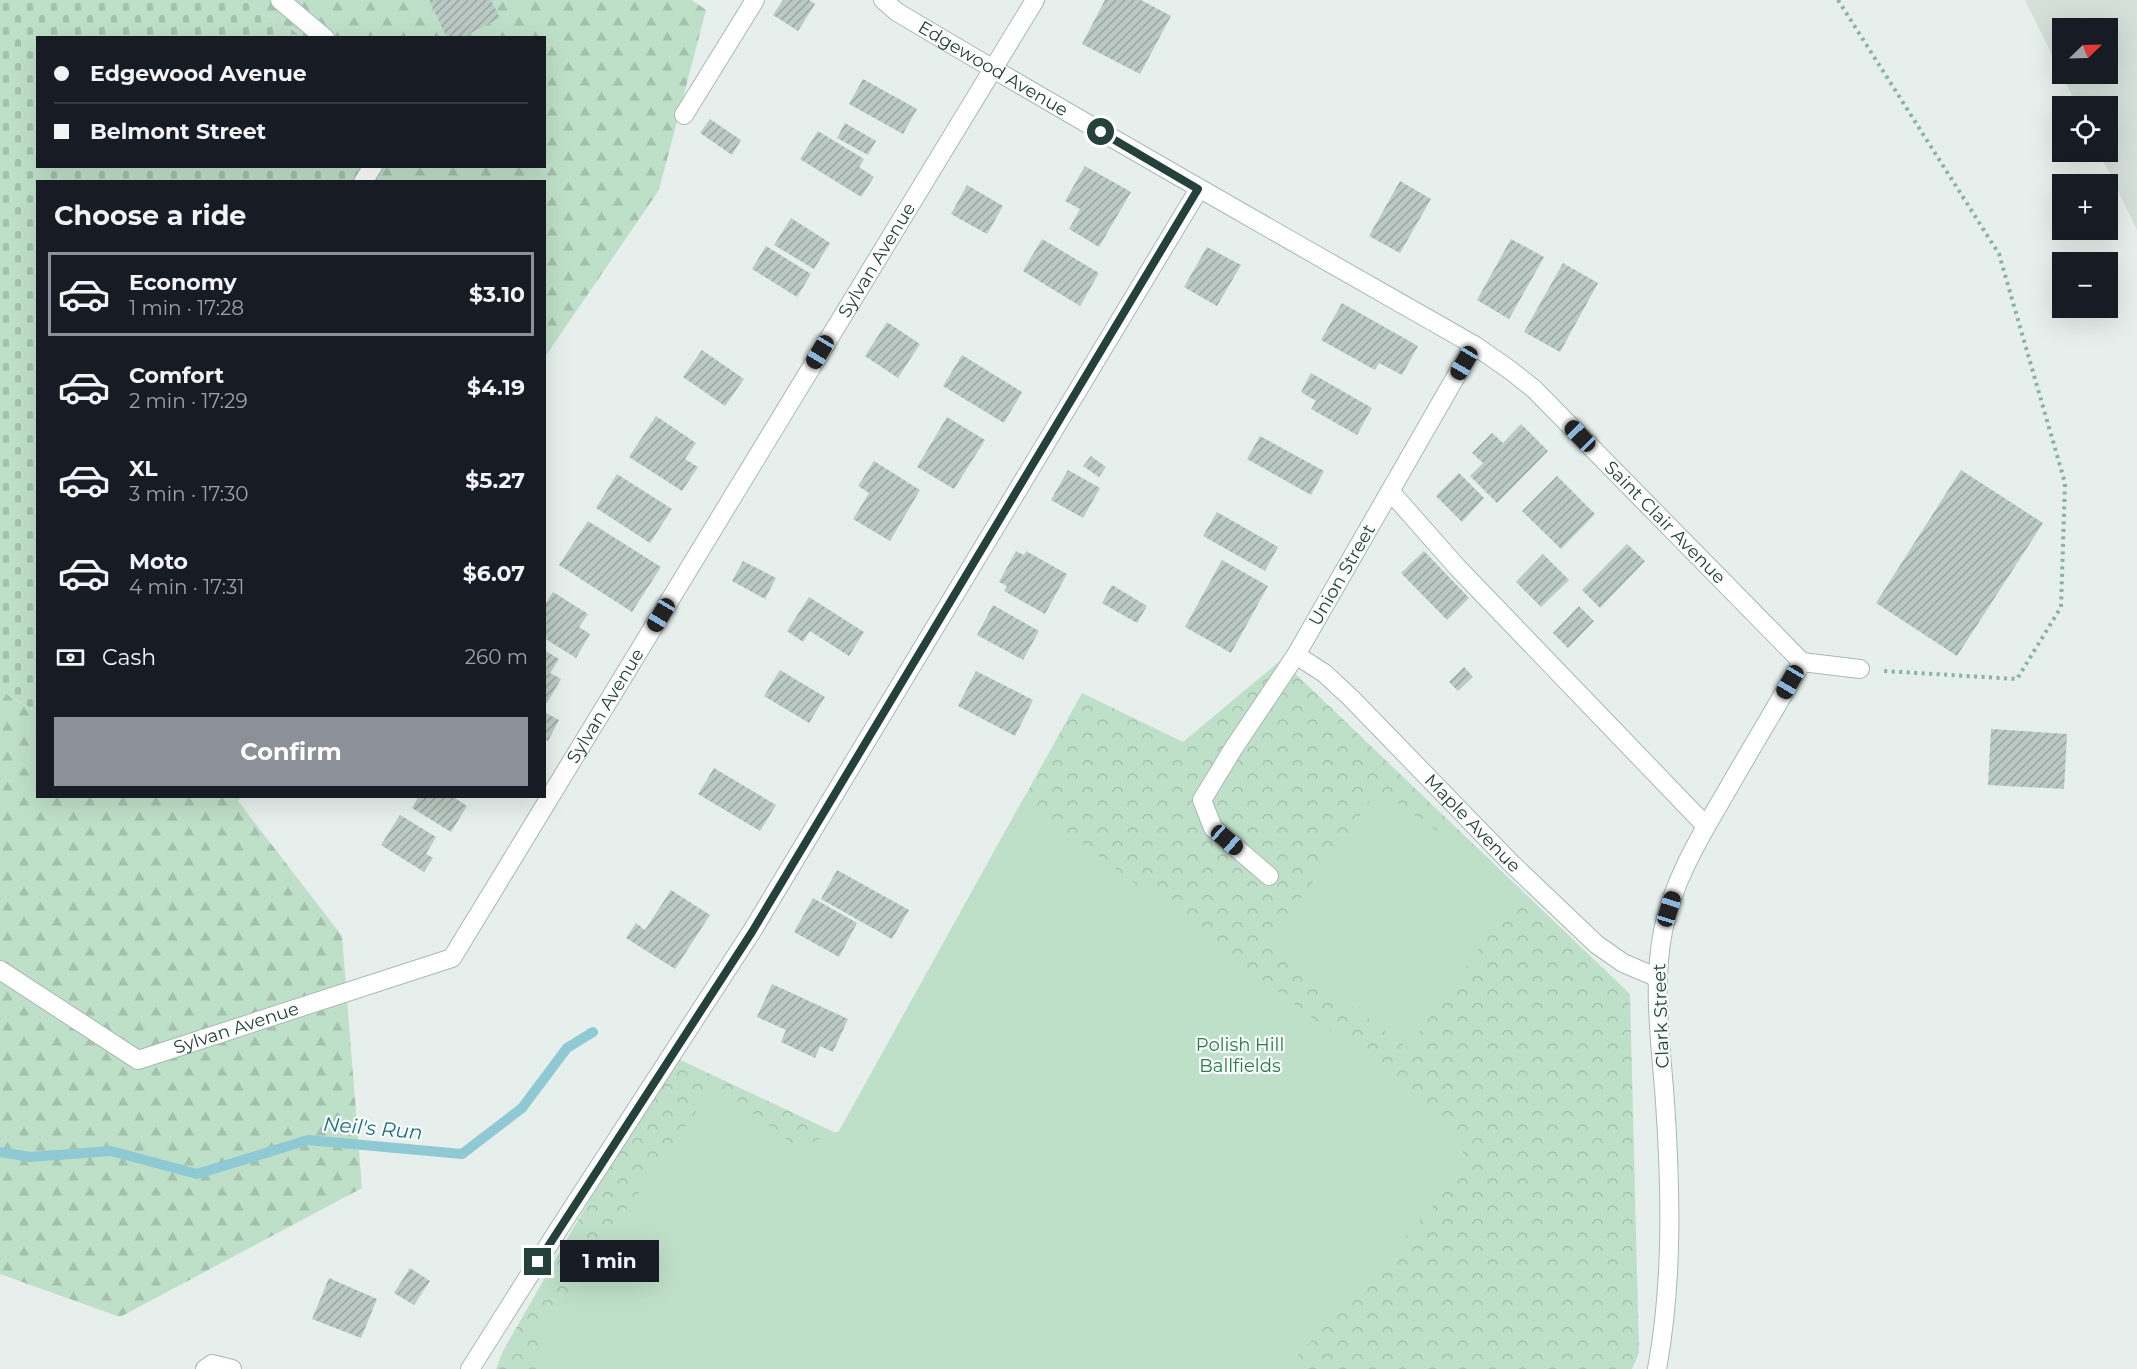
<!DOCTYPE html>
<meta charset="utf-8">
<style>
body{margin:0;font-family:Montserrat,sans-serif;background:#20242c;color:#f1f3f6;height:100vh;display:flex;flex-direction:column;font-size:22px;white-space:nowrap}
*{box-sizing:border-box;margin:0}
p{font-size:20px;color:#9ea1a6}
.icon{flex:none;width:33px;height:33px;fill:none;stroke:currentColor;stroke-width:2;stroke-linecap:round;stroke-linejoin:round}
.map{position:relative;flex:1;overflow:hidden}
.drawer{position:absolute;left:36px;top:180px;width:510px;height:618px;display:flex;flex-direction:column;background:#171b24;border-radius:0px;box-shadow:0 6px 24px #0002}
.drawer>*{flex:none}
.hud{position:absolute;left:36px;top:36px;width:510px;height:132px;border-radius:0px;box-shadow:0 6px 24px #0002;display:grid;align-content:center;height:132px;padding:0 18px;background:#171b24}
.needle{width:39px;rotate:67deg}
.tools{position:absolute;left:2052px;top:18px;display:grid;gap:12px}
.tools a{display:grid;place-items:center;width:66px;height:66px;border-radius:0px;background:#171b24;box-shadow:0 6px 24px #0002;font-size:30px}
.end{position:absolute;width:27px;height:27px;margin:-14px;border:8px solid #24423a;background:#fff;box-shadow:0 0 0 3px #fff}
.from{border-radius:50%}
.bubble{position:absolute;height:42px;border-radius:0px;background:#171b24;box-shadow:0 6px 24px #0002;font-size:20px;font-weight:700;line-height:42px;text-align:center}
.car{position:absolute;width:18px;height:36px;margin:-18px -9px;border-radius:8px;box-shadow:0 0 4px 2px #0007;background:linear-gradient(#222 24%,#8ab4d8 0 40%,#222 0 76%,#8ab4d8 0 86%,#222 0)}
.hud b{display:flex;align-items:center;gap:21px;height:57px;font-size:22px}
.hud b+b{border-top:2px solid #363941}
.hud i{width:15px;height:15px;background:#f1f3f6}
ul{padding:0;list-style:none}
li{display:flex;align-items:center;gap:18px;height:84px;margin:0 12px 9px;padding:0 6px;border:3px solid transparent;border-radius:0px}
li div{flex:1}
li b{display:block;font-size:22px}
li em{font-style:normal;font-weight:700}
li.current{border-color:#8c9099}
li>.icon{width:54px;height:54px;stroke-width:1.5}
h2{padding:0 18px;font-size:27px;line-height:72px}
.pay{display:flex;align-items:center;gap:15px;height:66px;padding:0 18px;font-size:22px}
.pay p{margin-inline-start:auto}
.button{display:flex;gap:12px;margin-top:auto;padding:12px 18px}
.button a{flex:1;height:69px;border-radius:0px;background:#8c9099;color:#fff;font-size:24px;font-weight:700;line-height:69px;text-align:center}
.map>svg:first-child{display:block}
.built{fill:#d4dfda;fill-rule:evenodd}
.forest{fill:url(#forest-firs)}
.cemetery{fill:url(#cemetery-stones)}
.park{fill:url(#park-crowns)}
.pitch{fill:#bfe0c8}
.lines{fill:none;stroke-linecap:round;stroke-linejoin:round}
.stream{stroke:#8ec9d4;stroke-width:10}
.building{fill:url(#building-hatch)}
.lane-casing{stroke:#a8b8b2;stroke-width:20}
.street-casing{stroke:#a8b8b2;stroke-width:20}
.path{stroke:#86b3a5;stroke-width:4;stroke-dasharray:3 4.5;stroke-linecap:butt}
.lane{stroke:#fff;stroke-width:18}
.street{stroke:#fff;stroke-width:18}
.route{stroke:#24423a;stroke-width:8}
.labels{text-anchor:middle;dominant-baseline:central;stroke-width:4.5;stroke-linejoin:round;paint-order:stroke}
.street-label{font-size:18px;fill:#24423a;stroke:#f7fbf9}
.park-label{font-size:18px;fill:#2d7a4b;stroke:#f7fbf9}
.water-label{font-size:20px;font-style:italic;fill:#1c6f80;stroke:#f7fbf9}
</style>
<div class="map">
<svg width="2137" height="1369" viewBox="0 0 2137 1369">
<defs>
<pattern id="forest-firs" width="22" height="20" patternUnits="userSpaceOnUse" patternTransform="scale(1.5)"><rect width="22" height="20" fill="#bfe0c8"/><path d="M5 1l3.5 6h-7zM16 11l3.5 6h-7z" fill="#a4c1ad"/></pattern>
<pattern id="cemetery-stones" width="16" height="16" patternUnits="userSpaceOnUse" patternTransform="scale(1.5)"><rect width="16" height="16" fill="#bfe0c8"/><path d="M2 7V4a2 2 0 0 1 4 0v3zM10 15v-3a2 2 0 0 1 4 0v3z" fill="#a4c1ad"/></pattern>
<pattern id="park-crowns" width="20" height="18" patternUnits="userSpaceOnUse" patternTransform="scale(1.5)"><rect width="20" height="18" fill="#bfe0c8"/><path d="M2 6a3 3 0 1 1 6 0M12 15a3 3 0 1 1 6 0" fill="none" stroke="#a4c1ad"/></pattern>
<pattern id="building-hatch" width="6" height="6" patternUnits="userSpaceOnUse" patternTransform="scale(1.5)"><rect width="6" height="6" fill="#bbcac4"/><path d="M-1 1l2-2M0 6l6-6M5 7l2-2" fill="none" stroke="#98a6a0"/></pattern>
</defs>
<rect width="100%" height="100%" fill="#e6efeb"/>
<path class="built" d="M2025,0H2137V230L2099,152H2108V106H2077ZM2062,28H2108V74H2062Z"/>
<path class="forest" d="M244,0H692L706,10L659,190L545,357L544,182L350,181L356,172V167L544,166V38L303,37Z
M0,690L32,710L37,702L38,796L241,797L238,801L342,936L362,1188L120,1317L0,1274Z"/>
<path class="cemetery" d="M0,0H244L303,37L38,38V166L356,167V172L350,182H38V702L33,710L0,690Z"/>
<path class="park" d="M1281,660L1630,994L1639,1353L1632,1369H496L503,1351L672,1056L838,1134L1082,693L1183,742Z"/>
<path class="pitch" d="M1378,790L1521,889L1408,1048L1268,945Z
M1023,799L1453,1124C1468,1155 1466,1157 1450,1187L1286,1369H546L540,1359L539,1332L715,1085L798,1148L839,1131Z"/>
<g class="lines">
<path class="stream" d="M0,1152L30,1157L111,1151L197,1174L308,1140L462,1154L522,1108L567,1048L593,1032"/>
</g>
<path class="building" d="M429,0H491L500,18L461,38H447Z
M783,0H809L815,4L798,31L773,15Z
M1105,0H1141L1171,16L1140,74L1082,44Z
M863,79L917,109L903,134L849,104Z
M710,119L741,140L732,155L700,133Z
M845,123L876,141L868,155L837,138Z
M818,131L864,159L859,167L874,177L861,197L800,159Z
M1085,166L1131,192L1099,247L1069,229L1080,209L1065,201Z
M1400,181L1431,199L1400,253L1369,236Z
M967,185L1003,206L987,234L951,214Z
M791,218L830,243L814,269L774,245Z
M1042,239L1099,273L1080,306L1023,271Z
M1511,239L1544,257L1509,319L1477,300Z
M766,246L811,274L797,297L752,269Z
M1207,247L1241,265L1217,306L1184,287Z
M1563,263L1598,283L1560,352L1524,332Z
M1342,303L1418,346L1402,375L1379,363L1375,370L1321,340Z
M887,322L920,344L898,378L865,356Z
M702,350L744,379L725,406L683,377Z
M962,355L1022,392L1004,423L943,386Z
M1311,373L1372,408L1357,435L1311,409L1316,401L1301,392Z
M656,416L696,443L685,459L698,467L682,491L629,457Z
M947,417L985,440L954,489L917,467Z
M1521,424L1548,451L1497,503L1470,476L1483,463L1472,453L1492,433L1503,443Z
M1260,436L1324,471L1311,495L1247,459Z
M1091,456L1106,467L1099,477L1083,466Z
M874,461L920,490L890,541L853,519L869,493L858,486Z
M1068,470L1100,488L1083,518L1051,500Z
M1961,470L2043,523L1957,656L1876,603Z
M1459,473L1484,498L1462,522L1436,496Z
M617,474L672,509L650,543L596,508Z
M1557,476L1595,514L1561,549L1522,511Z
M1217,512L1278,547L1265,571L1203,536Z
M588,521L661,567L632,612L559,565Z
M1627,544L1645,561L1600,608L1582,590Z
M1016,551L1024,555L1026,551L1067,574L1045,614L1004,591L1007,586L999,582Z
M1424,551L1469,598L1447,620L1401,573Z
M1543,554L1569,580L1541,607L1516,582Z
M1222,560L1268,586L1231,653L1185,627Z
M743,561L776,578L765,599L732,581Z
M1112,585L1147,606L1137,623L1102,603Z
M553,592L588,614L579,627L590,634L576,658L544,638V606Z
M809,597L864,632L849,656L810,631L803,642L787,631Z
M993,605L1039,631L1023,660L977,635Z
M1579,606L1594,621L1568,648L1553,633Z
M544,650L559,659L550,673L561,679L547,703L544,702Z
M1464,667L1473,677L1458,691L1449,682Z
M780,670L825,697L809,723L764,696Z
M976,671L1033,700L1015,736L958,706Z
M544,712L559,720L548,741L544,739Z
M1991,729L2067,734L2064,789L1988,785Z
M714,768L776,805L760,831L698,794Z
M419,796H452L467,806L451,832L412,808Z
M400,815L436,837L426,854L433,858L424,872L381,845Z
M837,870L909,910L892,939L821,899Z
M671,890L710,915L675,969L626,938L636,923L645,930Z
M813,898L857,923L839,957L794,932Z
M772,984L848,1019L833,1052L820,1046L815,1058L781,1042L786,1030L757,1017Z
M410,1268L430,1281L414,1305L394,1293Z
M329,1278L377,1299L361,1338L312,1319Z"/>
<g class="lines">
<defs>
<path id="lane" d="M1390,491L1457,567L1706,826
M1269,876L1213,828L1202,800L1233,749L1296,655
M205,1369L212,1364L232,1369"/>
<g id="street">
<path d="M280,0L325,38"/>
<path id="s1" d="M883,0L897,12C1088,126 1281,235 1474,345L1510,370L1534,389L1802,662L1860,669"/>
<path d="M684,115L755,0"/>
<path d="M363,182L373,166"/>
<path id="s2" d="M1474,345L1296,655L1324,673L1351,698L1511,863L1596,944L1623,963L1656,977"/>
<path id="s3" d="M0,970L138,1060L452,958L1035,0"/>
<path d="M470,1369L560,1227L752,931L1199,189"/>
<path d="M1657,1369C1673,1282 1671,1190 1665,1102C1661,1045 1652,987 1663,931C1673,879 1703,832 1729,787C1753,745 1778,704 1802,662"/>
</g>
</defs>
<use href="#lane" class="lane-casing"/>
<use href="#street" class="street-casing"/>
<path class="path" d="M1838,0L1999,254L2065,483L2061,607L2017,679L1884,671"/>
<use href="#lane" class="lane"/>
<use href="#street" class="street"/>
</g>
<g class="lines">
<path class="route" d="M538,1262L752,932L1198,189L1101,132"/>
</g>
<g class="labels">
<g class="street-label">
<text stroke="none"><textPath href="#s1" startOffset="130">Edgewood Avenue</textPath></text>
<text stroke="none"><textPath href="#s3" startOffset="1312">Sylvan Avenue</textPath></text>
<text stroke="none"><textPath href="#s1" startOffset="946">Saint Clair Avenue</textPath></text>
<text transform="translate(1342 575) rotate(-60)">Union Street</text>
<text stroke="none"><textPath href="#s3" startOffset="790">Sylvan Avenue</textPath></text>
<text stroke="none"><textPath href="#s2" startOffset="602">Maple Avenue</textPath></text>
<text transform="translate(1661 1016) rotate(-92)">Clark Street</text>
<text stroke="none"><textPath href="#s3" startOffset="268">Sylvan Avenue</textPath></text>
</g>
<g class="park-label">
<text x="1240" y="1045">Polish Hill<tspan x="1240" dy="21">Ballfields</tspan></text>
</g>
<g class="water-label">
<text transform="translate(373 1128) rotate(5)">Neil's Run</text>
</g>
</g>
</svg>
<div class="tools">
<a><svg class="needle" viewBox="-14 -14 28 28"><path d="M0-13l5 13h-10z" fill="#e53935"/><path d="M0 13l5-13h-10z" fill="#9ea1a6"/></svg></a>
<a><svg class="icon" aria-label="locate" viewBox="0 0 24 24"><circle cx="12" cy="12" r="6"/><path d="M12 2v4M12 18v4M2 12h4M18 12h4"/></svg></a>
<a>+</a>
<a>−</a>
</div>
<i class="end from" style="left:1101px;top:132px"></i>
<i class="end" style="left:538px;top:1262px"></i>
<div class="bubble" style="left:560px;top:1240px;width:99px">1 min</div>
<i class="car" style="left:820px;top:352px;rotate:211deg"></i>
<i class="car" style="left:1464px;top:363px;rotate:210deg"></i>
<i class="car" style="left:1580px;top:436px;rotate:316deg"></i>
<i class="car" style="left:661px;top:615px;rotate:211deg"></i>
<i class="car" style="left:1790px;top:682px;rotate:210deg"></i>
<i class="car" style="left:1227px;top:840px;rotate:131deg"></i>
<i class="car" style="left:1669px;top:909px;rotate:17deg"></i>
<div class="hud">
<b><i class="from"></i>Edgewood Avenue</b>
<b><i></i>Belmont Street</b>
</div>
<section class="drawer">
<h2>Choose a ride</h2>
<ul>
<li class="current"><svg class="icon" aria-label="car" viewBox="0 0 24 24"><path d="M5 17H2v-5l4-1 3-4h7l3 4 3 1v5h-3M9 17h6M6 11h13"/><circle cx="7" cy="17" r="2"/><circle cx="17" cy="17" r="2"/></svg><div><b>Economy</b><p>1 min · 17:28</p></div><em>$3.10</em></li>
<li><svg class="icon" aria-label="car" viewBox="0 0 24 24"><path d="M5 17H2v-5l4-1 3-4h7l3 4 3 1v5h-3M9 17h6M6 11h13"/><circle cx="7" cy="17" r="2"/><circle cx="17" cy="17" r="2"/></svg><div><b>Comfort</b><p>2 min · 17:29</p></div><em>$4.19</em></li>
<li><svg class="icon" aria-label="car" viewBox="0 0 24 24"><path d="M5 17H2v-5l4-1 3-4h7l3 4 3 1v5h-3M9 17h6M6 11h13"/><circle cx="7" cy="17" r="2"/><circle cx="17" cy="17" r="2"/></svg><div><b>XL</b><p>3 min · 17:30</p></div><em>$5.27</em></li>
<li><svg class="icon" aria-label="car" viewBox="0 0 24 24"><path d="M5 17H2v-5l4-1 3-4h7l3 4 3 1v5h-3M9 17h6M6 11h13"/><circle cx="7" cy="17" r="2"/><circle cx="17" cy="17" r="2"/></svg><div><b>Moto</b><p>4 min · 17:31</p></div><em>$6.07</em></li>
</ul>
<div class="pay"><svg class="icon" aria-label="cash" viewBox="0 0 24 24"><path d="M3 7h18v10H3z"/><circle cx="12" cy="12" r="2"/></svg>Cash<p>260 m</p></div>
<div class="button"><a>Confirm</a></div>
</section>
</div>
